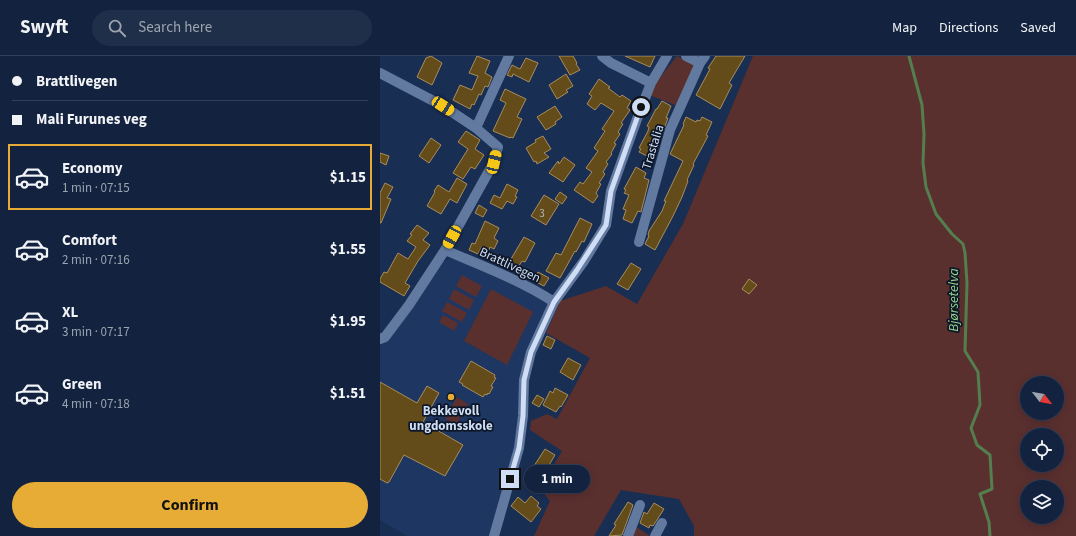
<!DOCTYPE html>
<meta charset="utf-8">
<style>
body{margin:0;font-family:"Source Sans 3",sans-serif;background:#202f49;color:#f1f3f6;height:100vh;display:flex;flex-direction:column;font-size:15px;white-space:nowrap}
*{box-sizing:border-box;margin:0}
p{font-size:13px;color:#9da4b0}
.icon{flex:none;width:22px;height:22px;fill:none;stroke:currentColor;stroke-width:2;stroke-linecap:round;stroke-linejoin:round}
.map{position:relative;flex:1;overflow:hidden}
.panel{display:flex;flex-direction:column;background:#13223e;width:380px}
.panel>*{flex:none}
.top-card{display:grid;align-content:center;height:88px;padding:0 12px;background:#13223e}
.needle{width:26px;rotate:121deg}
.buttons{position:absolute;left:640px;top:320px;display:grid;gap:8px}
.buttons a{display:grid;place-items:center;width:44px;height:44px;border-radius:50%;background:#13223e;box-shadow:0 2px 10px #0003,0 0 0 1px #323f58;font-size:20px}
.end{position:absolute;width:18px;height:18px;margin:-9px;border:5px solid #cfddf5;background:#111;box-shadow:0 0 0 2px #111}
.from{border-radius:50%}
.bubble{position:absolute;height:28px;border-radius:14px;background:#13223e;box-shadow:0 2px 10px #0003,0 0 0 1px #323f58;font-size:13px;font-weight:700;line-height:28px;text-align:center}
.car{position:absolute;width:12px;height:24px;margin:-12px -6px;border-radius:5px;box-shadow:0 0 3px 1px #0007;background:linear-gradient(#f5c518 24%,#345 0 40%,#f5c518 0 76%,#345 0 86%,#f5c518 0)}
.top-card b{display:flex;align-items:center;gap:14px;height:38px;font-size:15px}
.top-card b+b{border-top:1px solid #323f58}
.top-card i{width:10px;height:10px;background:#f1f3f6}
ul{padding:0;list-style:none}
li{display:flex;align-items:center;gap:12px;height:66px;margin:0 8px 6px;padding:0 4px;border:2px solid transparent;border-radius:0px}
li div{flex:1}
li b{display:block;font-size:15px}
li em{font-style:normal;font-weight:700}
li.active{border-color:#e6ac36}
li>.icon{width:36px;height:36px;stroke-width:1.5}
.primary-button{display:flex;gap:8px;margin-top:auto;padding:8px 12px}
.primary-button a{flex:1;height:46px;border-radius:24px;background:#e6ac36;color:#111;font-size:16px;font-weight:700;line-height:46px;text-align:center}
header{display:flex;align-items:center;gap:24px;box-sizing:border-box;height:56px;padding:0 20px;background:#13223e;border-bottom:1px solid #323f58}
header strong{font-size:19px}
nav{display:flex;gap:22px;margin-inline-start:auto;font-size:14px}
.search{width:280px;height:36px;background:#202f49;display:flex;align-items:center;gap:10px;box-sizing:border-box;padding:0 14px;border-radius:22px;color:#9da4b0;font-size:15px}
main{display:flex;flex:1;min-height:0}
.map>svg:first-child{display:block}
.built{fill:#1d3662}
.green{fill:#5a302f;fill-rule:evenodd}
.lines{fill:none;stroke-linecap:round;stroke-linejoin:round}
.stream{stroke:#547e4d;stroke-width:3}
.building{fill:#644b1a;stroke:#a88d5d}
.minor{stroke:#6279a0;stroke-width:10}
.route{stroke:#cfddf5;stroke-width:5}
.poi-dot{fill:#e6ac36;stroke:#0d1727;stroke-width:1.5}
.labels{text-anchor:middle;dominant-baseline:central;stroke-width:3.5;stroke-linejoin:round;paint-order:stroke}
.number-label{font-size:11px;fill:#b4b8be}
.street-label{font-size:13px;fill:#cfddf5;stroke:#0d1727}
.poi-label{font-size:13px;font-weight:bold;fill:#cfddf5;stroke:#0d1727}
.water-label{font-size:14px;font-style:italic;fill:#95d38b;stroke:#0d1727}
</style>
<header>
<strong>Swyft</strong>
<div class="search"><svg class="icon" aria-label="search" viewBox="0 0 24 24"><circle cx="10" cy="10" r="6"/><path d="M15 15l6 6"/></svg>Search here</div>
<nav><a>Map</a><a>Directions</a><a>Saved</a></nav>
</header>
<main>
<section class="panel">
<div class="top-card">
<b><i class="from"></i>Brattlivegen</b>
<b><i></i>Mali Furunes veg</b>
</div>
<ul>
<li class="active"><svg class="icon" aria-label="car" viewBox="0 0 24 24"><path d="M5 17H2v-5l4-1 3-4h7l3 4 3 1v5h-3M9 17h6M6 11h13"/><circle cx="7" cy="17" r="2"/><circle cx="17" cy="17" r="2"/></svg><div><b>Economy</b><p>1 min · 07:15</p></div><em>$1.15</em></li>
<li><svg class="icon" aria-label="car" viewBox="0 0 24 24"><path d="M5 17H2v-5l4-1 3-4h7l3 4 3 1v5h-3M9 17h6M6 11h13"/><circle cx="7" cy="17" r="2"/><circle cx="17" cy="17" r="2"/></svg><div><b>Comfort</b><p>2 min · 07:16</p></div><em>$1.55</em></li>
<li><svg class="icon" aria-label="car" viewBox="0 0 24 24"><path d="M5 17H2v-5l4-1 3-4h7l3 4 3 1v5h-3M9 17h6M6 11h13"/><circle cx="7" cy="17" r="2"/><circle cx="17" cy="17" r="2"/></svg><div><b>XL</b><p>3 min · 07:17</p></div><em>$1.95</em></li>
<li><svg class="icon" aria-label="car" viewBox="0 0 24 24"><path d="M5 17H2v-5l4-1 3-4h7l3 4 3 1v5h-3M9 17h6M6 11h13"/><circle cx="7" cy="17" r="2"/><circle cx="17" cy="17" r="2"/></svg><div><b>Green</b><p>4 min · 07:18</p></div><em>$1.51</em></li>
</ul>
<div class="primary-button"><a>Confirm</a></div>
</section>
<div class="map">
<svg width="696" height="480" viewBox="0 0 696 480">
<rect width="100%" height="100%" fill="#192e53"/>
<path class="built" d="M76,202L171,246L149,295L136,392L111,480H27L0,464V287L61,207L68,203Z"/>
<path class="green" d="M297,0L315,9L298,50L269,39L274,29Z
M373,0H696V480H314V470L299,443L241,434L214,480H154L170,445L160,432L182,395L150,374L151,365L167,358L177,363L210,302L166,277L180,245L226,230L257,248L303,168ZM647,327H677V357H647ZM647,379H677V409H647ZM647,431H677V461H647Z
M82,219L102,230L96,241L76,230Z
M74,233L94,244L89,254L69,243Z
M111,233L153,256L127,309L84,285Z
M67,246L87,257L82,266L62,255Z
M63,259L78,267L74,275L59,266Z
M77,341L88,348L76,369L65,363Z
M255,470L270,480H251Z"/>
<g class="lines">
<path class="stream" d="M529,0L542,49L544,78L543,107L546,131L556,158L572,178L583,188L585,197L587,227L585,295L598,316L600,349L591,372L597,389L610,399L612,433L600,438L609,466L610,480"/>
</g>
<path class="building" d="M51,0L62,7L52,29L37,21L46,2Z
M97,0L110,5L105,17L112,21L108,31L105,30L101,39L99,38L94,49L92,48L90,53L73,44L80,29L92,34L98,20L89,17Z
M179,0H193L197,7L196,8L200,14L190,19Z
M245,0H275L270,11Z
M336,0H365L349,27L352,29L340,53L316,39L330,13L328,12Z
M146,2L158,7L149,26L133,18L132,21L127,19L132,9L140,13Z
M186,18L193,30L186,34L188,36L177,43L169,29Z
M219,23L230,31L228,32L240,41L242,39L251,45L247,52L250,54L241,67L243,68L238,76L240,78L234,87L236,88L231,97L232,98L226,106L228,108L223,116L225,118L219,127L221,128L216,137L218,140L213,147L194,134L200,126L203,128L212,116L206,112L218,95L214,92L225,75L222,73L234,55L221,47L215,54L207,48L212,40L209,38Z
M125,33L146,43L137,61L142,63L133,82L131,81L130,82L113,75L126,47L120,44Z
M282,45L291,50L286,62H288L281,81L271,102L259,96L261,93L259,92L268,75L269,71L267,70L276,53H277Z
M175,50L182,61L175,66L176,68L166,74L157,61Z
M306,61L316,66L317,64L320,65L322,61L332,66L326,79L328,80L313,108L314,109L307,124L308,125L302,141L293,160L275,194L265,188L269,180L268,179L269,175L282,155L286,145H284L303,105L290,98L304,69L303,68Z
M86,75L100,84L95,93L104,99L95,113L91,111L83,123L73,117L88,93L78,86Z
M163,80L171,93L164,97L169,101L157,108L156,105L154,106L146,92L156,86L155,84Z
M51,82L61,89L49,107L39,100Z
M0,97L9,100L6,109L0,106Z
M184,101L195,109L183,126L169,117L178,105L179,108Z
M256,111L266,117L264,122L269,124L261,156L258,155L252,167L243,163L246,154L243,153L249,139L244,137L246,134L244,133Z
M77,122L87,128L77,147L70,143L61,158L47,150L55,136L54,135L58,129L69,136Z
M5,127L13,131L7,142L11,143L1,167H0V137Z
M127,128L138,134L135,140L137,141L133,148L127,145L122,153L110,147L114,139L120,142Z
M180,136L187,141L182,148L175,143Z
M164,139L179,148L166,169L151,160Z
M99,149L107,154L103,161L95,157Z
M200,162L212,168L204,186L202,185L196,196L195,195L180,222L166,215L176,197L181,199Z
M105,165L119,172L114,182L118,185L114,193L110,191L109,194L107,193L102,190L98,198L89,194L92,187L95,188Z
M37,169L49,177L43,184L50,189L38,205L25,227L30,230L24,240L0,226V223L4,216L7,217L18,197L28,203L36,191L27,185L32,179L30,178Z
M144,181L155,187L145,206L142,205L137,213L128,208Z
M251,207L261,213L248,234L237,228Z
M158,216L169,222L164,230L154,225Z
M369,223L377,229L369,238L362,233Z
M167,280L175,284L171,293L163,289Z
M188,302L201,309L193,324L180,316Z
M91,305L115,319L114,321L116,322L111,330L113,331L109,338L108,337L107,339L105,338L103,341L82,329L83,328L79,326Z
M0,326L37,347L47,330L59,337L43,366L83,389L65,420L24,399L9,426L7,427L0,423Z
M175,332L188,339L181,351L180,350L176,356L163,349L170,335L173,337Z
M157,339L164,343L159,351L152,347Z
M165,393L175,399L162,421L152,413Z
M151,440L159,447L157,450L161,453L151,466L131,450L138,441L145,447Z
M248,446L253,449L242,479L229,480L236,469L234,468Z
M274,447L284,453L273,470L270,469L269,472L260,467L264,456L267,458Z"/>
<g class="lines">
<path class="minor" d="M222,0L231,7L271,27
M306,0L320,7
M0,17L63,50L96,72L118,91L114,106L65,194C102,210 140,224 174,246L204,205L226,169L231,135L257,63L271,27L287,0
M96,72L129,0
M259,186L290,74L320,7L325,0
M0,283L5,281L29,249L65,194
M114,480L139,392L143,360L144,324L151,296L174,246
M248,480L260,449
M275,480L282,467"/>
</g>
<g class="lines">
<path class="route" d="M130,423L139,392L143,360L144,324L151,296L174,246L197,214L226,169L231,135L261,51"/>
</g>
<circle class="poi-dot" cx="71" cy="341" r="4"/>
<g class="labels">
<g class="number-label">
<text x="162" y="157">3</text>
</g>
<g class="street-label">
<text transform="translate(273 91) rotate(-73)">Trastalia</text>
<text transform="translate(130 209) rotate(25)">Brattlivegen</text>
</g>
<g class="poi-label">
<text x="71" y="355">Bekkevoll<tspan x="71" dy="15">ungdomsskole</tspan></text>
</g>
<g class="water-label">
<text transform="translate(574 244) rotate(-90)">Bjørsetelva</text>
</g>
</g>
</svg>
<div class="buttons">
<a><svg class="needle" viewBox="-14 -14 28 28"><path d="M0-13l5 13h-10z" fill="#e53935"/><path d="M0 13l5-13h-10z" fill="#9da4b0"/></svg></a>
<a><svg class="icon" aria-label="locate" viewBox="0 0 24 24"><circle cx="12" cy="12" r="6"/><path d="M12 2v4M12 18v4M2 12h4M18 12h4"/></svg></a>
<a><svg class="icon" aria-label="layers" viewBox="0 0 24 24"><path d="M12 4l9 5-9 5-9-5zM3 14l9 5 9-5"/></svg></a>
</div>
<i class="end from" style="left:261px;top:51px"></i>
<i class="end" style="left:130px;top:423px"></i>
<div class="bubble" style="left:144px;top:409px;width:66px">1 min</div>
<i class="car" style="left:63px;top:50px;rotate:123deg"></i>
<i class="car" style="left:114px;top:106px;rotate:13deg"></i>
<i class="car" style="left:72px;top:181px;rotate:209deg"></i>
</div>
</main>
